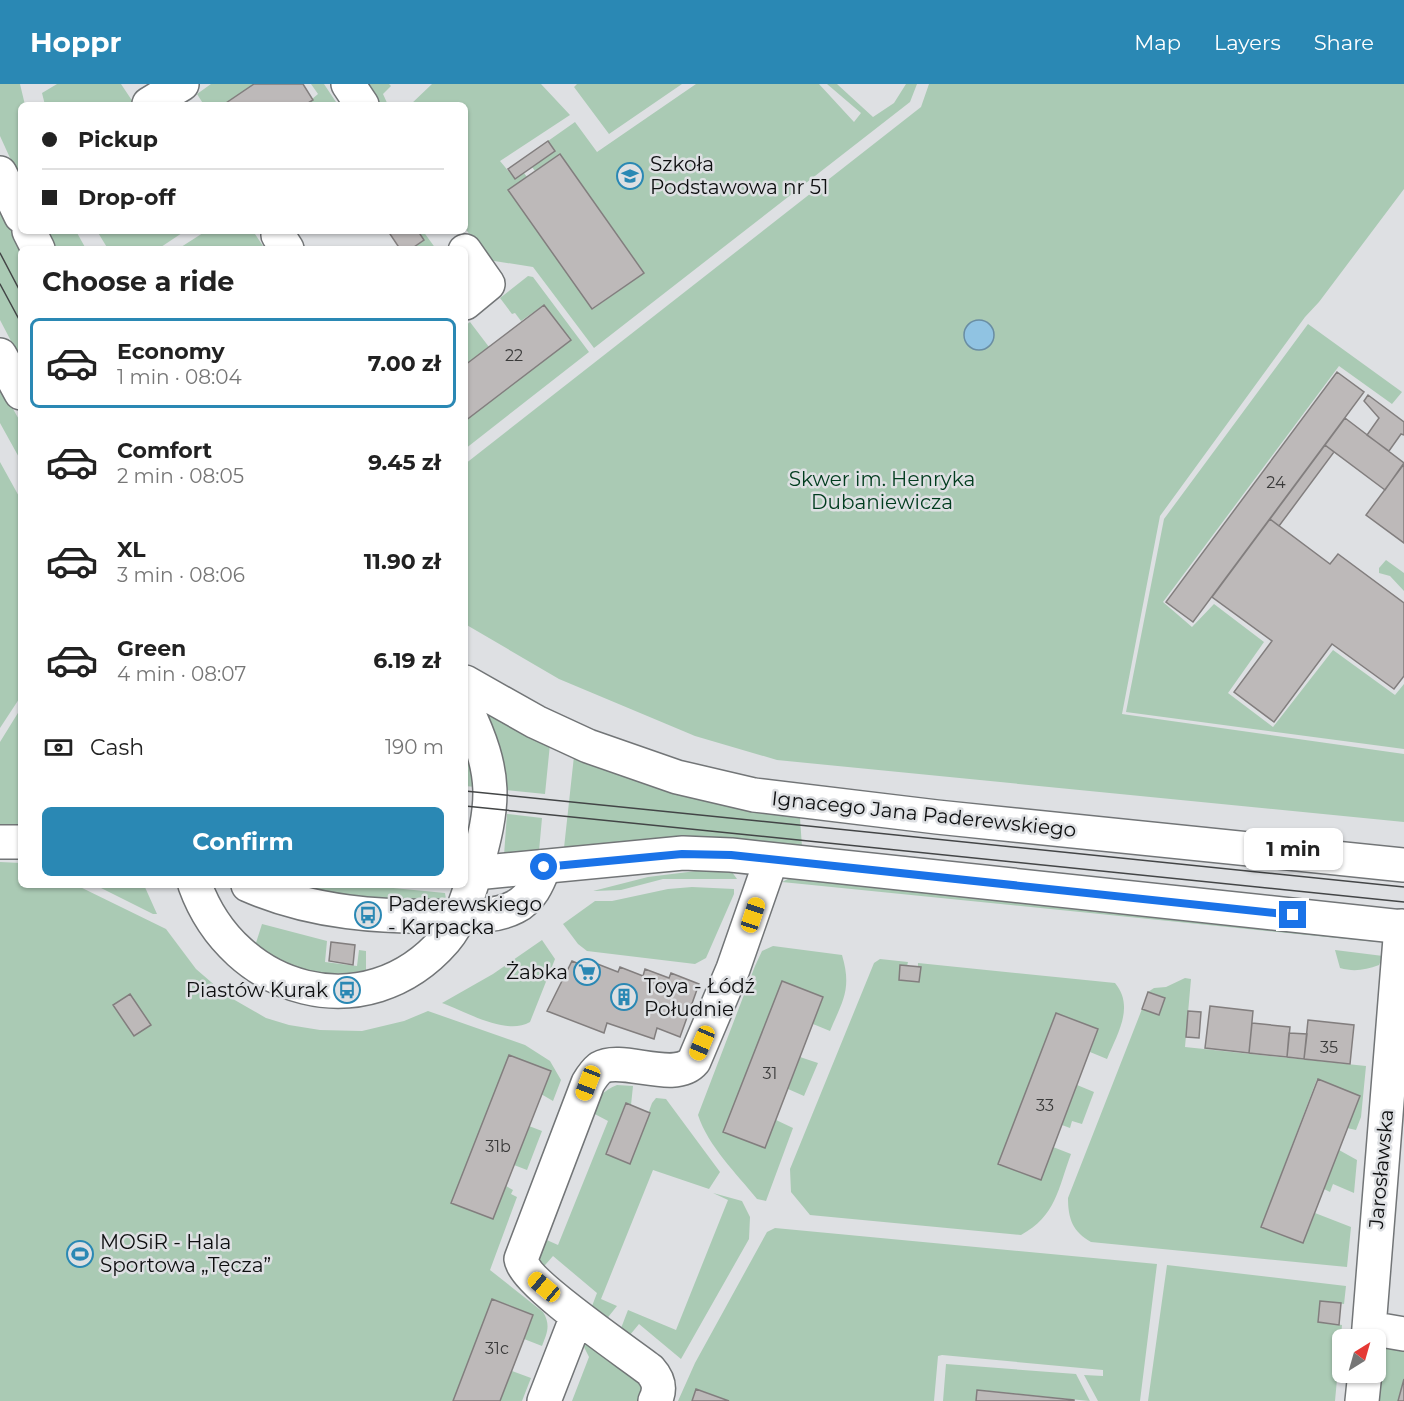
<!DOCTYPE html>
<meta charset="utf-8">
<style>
body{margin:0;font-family:Montserrat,sans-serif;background:#f6f6f6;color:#222;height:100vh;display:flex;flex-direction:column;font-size:22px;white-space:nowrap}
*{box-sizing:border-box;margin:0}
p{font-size:20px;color:#767676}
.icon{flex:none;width:33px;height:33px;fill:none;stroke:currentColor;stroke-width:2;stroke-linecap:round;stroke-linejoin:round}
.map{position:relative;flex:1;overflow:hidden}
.panel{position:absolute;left:18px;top:162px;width:450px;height:642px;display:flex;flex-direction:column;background:#fff;border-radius:9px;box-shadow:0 2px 4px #0004}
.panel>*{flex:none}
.banner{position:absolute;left:18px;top:18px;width:450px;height:132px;border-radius:9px;box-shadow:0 2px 4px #0004;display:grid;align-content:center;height:132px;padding:0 24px;background:#fff}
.needle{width:39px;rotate:37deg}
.fabs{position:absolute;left:1332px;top:1245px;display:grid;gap:12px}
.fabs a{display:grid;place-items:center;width:54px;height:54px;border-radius:9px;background:#fff;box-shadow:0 2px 4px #0004;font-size:30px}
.end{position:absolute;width:27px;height:27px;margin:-14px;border:8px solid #1a73e8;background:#fff;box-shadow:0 0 0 3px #fff}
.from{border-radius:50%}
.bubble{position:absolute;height:42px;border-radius:9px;background:#fff;box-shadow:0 2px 4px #0004;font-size:20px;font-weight:700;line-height:42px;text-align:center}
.car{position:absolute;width:18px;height:36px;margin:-18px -9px;border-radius:8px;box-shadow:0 0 4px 2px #0007;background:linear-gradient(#f5c518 24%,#345 0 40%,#f5c518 0 76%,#345 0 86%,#f5c518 0)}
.banner b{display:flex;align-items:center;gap:21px;height:57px;font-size:22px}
.banner b+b{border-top:2px solid #e0e0e0}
.banner i{width:15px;height:15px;background:#222}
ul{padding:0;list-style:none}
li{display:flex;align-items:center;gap:18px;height:90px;margin:0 12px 9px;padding:0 12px;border:3px solid transparent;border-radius:9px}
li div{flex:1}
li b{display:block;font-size:22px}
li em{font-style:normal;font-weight:700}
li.selected{border-color:#2a88b4}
li>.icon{width:54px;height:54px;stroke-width:1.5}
h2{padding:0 24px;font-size:27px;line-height:72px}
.pay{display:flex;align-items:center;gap:15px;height:66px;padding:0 24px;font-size:22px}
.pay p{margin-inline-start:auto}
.primary-button{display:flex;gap:12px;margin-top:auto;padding:12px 24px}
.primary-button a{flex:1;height:69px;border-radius:9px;background:#2a88b4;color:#fff;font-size:24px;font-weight:700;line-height:69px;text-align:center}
header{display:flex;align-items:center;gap:36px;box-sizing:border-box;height:84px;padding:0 30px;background:#2a88b4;color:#fff}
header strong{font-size:28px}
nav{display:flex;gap:33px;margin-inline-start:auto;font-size:21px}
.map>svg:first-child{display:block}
.green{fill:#aacab4}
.water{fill:#90c3e2;stroke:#698da3;stroke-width:1.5}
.building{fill:#bdb9b9;stroke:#827e7e;stroke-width:1.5}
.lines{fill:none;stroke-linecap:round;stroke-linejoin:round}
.minor-casing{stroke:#727577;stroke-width:36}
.major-casing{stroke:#727577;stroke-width:36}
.minor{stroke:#fff;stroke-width:33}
.major{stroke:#fff;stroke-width:33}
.tram{stroke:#434546;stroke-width:1.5}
.route{stroke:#1a73e8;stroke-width:8}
.labels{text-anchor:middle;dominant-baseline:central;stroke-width:5;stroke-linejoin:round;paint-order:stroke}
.number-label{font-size:16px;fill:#3a3a3a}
.poi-label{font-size:20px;fill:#0e0f10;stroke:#dee0e3;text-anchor:start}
.park-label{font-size:20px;fill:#003c1e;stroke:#dee0e3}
.street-label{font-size:20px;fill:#0e0f10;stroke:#dee0e3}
</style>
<header>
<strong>Hoppr</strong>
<nav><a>Map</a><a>Layers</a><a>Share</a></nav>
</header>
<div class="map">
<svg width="1404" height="1317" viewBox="0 0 1404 1317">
<rect width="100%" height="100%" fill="#dee0e3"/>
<path class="green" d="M0,0H20L25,21H21V98L0,52Z
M57,0H121L135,21H45L42,9Z
M211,0H254L223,21H204L197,10Z
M311,0H324L338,21H305L318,10Z
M363,0H389L391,2L383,10L388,21H379Z
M432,0H541L570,31L500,77L515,95L524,89L527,93L508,106L593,225L644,189L560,70L535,87L532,83L555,67L548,57L575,38L597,68L696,0H819L854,38L861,29L827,0H837L873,33L894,19L906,0H917L910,18L594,264L533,183L488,176L465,144V21H410Z
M577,0H682L609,50L574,3Z
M929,0H1404V105L1319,218L1305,233L1160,432L1122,630L1404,670V738L777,676L695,652L559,595L465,540V380L921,23Z
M0,125L21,165V276L0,236Z
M46,147H76L86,165H56Z
M97,147H185L158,165H108Z
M206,147H253L265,165H178Z
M423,147L436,165H411L423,157L419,149Z
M528,192L533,193L589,268L465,365V337L570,256L544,221L521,237L515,229L512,230L500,214Z
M470,238L489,263L466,280L465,242Z
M1308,240L1402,308L1392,320L1339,282L1163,518L1192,543L1214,520L1264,558L1228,609L1273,643L1333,566L1395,611L1404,600V665L1126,628L1164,435Z
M0,302L21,339V377L0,339Z
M0,378L21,416V612L0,644Z
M1386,476L1404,489V507L1390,492L1379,489V484Z
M21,624V745L0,746V658Z
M487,629L550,660L545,710L506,706L504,686L484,631Z
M465,659L476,703L465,702Z
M574,672L765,729L800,734L802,763L671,753L564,764Z
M507,730L542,734L539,767L504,771Z
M0,778L21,779V801H76L166,845L196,885L226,911L266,934L289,941L320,946L362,947L404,937L428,927L525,961L550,977L561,996L553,1017L541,1010L550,987L509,971L452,1119L493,1135L506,1102L513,1106L511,1110L517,1113L490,1186L543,1228C551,1241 547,1249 542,1262L524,1255L533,1231L493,1215L453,1317H0Z
M704,786L732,788L737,795H663L621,806L593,807L648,793Z
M794,792L1375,855L1377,858L782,798Z
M95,801H144L157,830H153Z
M288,801H362L445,809L446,815C413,830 324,809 288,801Z
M692,803L734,805V810L706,874L695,880L587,867L578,860L563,840L595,817H612L668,805Z
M262,840L327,857L325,878L357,882L359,866L366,867V886C320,896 294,886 255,862Z
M542,856L555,875L530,938C506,952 467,928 442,919L493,890Z
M773,862L842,871C852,905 843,916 830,947L813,940L823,913L782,897L724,1048L765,1064L776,1036L793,1044L766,1117L757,1115C737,1090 708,1062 698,1031L755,882L762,867Z
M1335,866L1383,872L1379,881C1365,886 1354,888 1340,884Z
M880,875L908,878L907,882H900L899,896L919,898L921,884L918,883V879L1115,899C1135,923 1117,950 1107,975L1090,968L1098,945L1056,930L998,1080L1053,1063L1071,1070C1058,1105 1056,1132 1021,1151L810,1131L791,1108L790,1085L874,879Z
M1185,894L1191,895L1185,963L1366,982L1361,1033L1356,1046L1347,1044L1359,1012L1317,995L1261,1143L1303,1159L1315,1129L1351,1143L1347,1183L1091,1158C1073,1148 1068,1135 1068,1114L1142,925L1159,930L1148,908L1154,904L1166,903Z
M800,973L818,979L804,1012L788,1005Z
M617,1001L633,1002L631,1021L625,1020L606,1070L630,1079L652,1019L656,1014L666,1015L720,1088L709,1105L653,1086L601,1215L617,1222L605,1237L589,1230L597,1209L553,1172L539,1188L537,1178L540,1153L558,1161L608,1037L589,1027C596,1015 604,1006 617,1001Z
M1077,1001L1094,1008L1082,1040L1072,1037L1070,1044L1062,1041Z
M529,1042L542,1047L527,1086L514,1081Z
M1339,1066L1357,1076L1354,1109L1333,1100L1330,1108L1324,1105Z
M713,1109L742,1117L750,1133L749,1155L681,1275L639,1240L625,1257L618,1252L628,1226L676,1246L728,1116Z
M775,1144L1157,1180L1140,1317H1098L1084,1291L1103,1292V1286L942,1271L938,1272L934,1317H729L697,1305L692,1317H678L695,1279L767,1148Z
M1167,1181L1346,1202L1344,1220L1320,1217L1318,1238L1342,1241L1335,1317H1148Z
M580,1255L648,1306L647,1317H572L589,1273Z
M1382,1262L1404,1263V1295L1398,1317H1370L1376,1288V1267Z
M946,1280L1076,1290L1090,1317L978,1306L976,1317H943Z
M512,1287L531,1294L522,1317H500Z"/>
<path class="water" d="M964 251a15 15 0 1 1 30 0a15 15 0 1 1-30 0Z"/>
<path class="building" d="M254,0H303L313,16L305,21H223Z
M548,57L555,67L515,95L508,85Z
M560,70L644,189L592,225L508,106Z
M388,147H418L424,156L411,165H400Z
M544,221L571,256L465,337V281Z
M1337,288L1364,308L1193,538L1166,518Z
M1368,311L1404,338V351L1401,350L1389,367L1367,351L1379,334L1364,317Z
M1345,334L1404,379L1385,406L1325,361Z
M1325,361L1334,368L1279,442L1270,435Z
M1404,380V459L1366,431Z
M1270,435L1330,480L1338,470L1404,519V592L1394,605L1332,560L1274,638L1234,608L1272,557L1212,513Z
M331,858L355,861L353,881L329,877Z
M572,877L593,886L595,879L618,888L620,883L643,892L645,885L669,894L671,889L699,900L680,953L657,944L654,955L607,939L604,949L547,927Z
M900,881L921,883L919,898L899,896Z
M782,897L823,913L765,1064L723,1048Z
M1148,908L1165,914L1159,931L1142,925Z
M130,910L151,941L134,952L113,921Z
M1210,922L1253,927L1249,969L1205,964Z
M1188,927L1201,928L1199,954L1186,953Z
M1056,929L1098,945L1041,1096L998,1080Z
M1308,936L1354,941L1350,980L1304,975Z
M1252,939L1290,943L1287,973L1249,969Z
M1289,949L1307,950L1304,975L1287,973Z
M509,971L551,987L493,1135L451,1119Z
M1318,995L1360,1012L1303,1159L1261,1143Z
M626,1019L650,1029L630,1080L606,1070Z
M492,1215L533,1231L524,1255L500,1317H453Z
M1320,1217L1341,1219L1339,1241L1318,1238Z
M1404,1295V1317H1398Z
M696,1305L729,1317H692Z
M977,1306L1074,1316V1317H976Z"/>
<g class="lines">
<defs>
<path id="minor" d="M348,0L362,21
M149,20L182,0
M279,147L278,151L287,165
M465,167L488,200L465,219
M0,758H21
M195,801C234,909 366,947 445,856C461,837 468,812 475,789
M248,801C312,829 382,834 451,832C472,832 496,833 515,823C531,815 538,799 544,783
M1369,1244L1404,1250
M1368,1256L1401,842
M544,1317L577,1232
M655,1317C661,1305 659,1296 650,1286C627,1268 524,1199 521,1175L588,999C591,994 595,988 600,984C622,971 675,1000 694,977L733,885L771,776
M1362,1317L1365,1288"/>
<path id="major" d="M0,89L21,132
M29,147L38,165
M0,271L21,309
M465,598L536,638L588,662L677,693L754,711L937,733L1404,781
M465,622C498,692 495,717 475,789
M465,790L683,769L731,771L1404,843"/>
</defs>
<use href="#minor" class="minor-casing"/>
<use href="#major" class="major-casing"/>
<use href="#minor" class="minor"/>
<use href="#major" class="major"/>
<path class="tram" d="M0,169L21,209
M0,200L21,239
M465,707L1404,803
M465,722L1404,818"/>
</g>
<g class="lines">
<path class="route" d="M544,783L682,770L731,771L1293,831"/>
</g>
<defs>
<symbol id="school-ring" viewBox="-11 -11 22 22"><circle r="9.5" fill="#dee0e3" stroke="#2a88b4" stroke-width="1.5"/><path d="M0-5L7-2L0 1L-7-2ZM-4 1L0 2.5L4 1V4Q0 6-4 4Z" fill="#2a88b4"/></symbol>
<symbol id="bus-ring" viewBox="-11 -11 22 22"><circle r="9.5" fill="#dee0e3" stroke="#2a88b4" stroke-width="1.5"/><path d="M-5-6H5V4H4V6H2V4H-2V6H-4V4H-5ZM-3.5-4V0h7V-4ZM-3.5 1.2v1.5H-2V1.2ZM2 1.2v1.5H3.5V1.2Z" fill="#2a88b4"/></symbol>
<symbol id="supermarket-ring" viewBox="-11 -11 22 22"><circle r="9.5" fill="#dee0e3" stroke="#2a88b4" stroke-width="1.5"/><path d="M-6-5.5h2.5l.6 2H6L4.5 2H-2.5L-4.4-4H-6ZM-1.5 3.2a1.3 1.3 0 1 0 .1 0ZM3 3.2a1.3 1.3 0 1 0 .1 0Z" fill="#2a88b4"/></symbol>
<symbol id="building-ring" viewBox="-11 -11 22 22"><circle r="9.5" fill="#dee0e3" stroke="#2a88b4" stroke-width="1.5"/><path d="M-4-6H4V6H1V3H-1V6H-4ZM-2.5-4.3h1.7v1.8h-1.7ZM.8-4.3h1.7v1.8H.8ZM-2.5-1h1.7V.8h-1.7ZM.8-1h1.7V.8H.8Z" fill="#2a88b4"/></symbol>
<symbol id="stadium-ring" viewBox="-11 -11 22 22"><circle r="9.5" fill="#dee0e3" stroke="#2a88b4" stroke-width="1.5"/><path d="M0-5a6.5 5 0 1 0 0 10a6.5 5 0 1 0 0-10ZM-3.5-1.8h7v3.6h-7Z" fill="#2a88b4"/></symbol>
</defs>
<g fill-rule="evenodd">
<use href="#school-ring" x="615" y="77" width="30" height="30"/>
<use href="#bus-ring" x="353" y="816" width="30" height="30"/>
<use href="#supermarket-ring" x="572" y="873" width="30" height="30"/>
<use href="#bus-ring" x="332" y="891" width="30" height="30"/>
<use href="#building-ring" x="609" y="898" width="30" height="30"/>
<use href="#stadium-ring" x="65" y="1155" width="30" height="30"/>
</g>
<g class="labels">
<g class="number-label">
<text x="514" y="271">22</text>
<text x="1276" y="398">24</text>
<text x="1329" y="963">35</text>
<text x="770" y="989">31</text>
<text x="1045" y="1021">33</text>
<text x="498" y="1062">31b</text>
<text x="497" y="1264">31c</text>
</g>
<g class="poi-label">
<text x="650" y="80">Szkoła<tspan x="650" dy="23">Podstawowa nr 51</tspan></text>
<text x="388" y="820">Paderewskiego<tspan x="388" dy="23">- Karpacka</tspan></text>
<text x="568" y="888" text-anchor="end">Żabka</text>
<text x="644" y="902">Toya - Łódź<tspan x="644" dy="23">Południe</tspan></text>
<text x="328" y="906" text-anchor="end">Piastów Kurak</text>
<text x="100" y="1158">MOSiR - Hala<tspan x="100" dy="23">Sportowa „Tęcza”</tspan></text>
</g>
<g class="park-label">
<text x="882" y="395">Skwer im. Henryka<tspan x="882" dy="23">Dubaniewicza</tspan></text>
</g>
<g class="street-label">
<text transform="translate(924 730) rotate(6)">Ignacego Jana Paderewskiego</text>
<text transform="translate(1381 1085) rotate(-85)">Jarosławska</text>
</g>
</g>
</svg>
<div class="fabs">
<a><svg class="needle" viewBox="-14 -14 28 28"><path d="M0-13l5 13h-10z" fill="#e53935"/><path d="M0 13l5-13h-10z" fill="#767676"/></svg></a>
</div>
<i class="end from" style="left:544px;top:783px"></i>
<i class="end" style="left:1293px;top:831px"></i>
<div class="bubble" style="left:1244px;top:744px;width:99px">1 min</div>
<i class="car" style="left:753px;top:831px;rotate:18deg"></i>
<i class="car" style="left:702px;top:959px;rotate:203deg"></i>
<i class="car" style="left:588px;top:999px;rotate:201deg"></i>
<i class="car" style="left:544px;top:1203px;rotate:310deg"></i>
<div class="banner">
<b><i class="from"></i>Pickup</b>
<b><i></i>Drop-off</b>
</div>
<section class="panel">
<h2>Choose a ride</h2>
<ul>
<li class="selected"><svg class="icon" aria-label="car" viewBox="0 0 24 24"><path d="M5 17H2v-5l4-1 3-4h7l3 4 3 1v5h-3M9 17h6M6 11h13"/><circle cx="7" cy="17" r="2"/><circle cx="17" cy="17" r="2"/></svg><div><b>Economy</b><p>1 min · 08:04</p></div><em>7.00 zł</em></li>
<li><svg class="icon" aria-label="car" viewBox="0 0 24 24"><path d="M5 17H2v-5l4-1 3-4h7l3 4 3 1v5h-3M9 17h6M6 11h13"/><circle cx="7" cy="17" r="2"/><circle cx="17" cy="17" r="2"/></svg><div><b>Comfort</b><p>2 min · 08:05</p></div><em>9.45 zł</em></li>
<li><svg class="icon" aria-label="car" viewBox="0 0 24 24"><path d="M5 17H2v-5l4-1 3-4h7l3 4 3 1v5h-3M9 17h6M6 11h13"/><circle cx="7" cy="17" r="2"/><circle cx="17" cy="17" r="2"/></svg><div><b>XL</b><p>3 min · 08:06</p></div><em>11.90 zł</em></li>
<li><svg class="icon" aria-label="car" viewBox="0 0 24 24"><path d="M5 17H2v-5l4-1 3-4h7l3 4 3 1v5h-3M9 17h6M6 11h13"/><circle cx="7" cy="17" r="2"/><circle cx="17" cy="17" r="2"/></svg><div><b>Green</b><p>4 min · 08:07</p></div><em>6.19 zł</em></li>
</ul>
<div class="pay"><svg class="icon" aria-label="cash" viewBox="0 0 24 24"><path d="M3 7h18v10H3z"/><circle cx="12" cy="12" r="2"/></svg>Cash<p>190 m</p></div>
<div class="primary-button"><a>Confirm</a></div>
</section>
</div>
